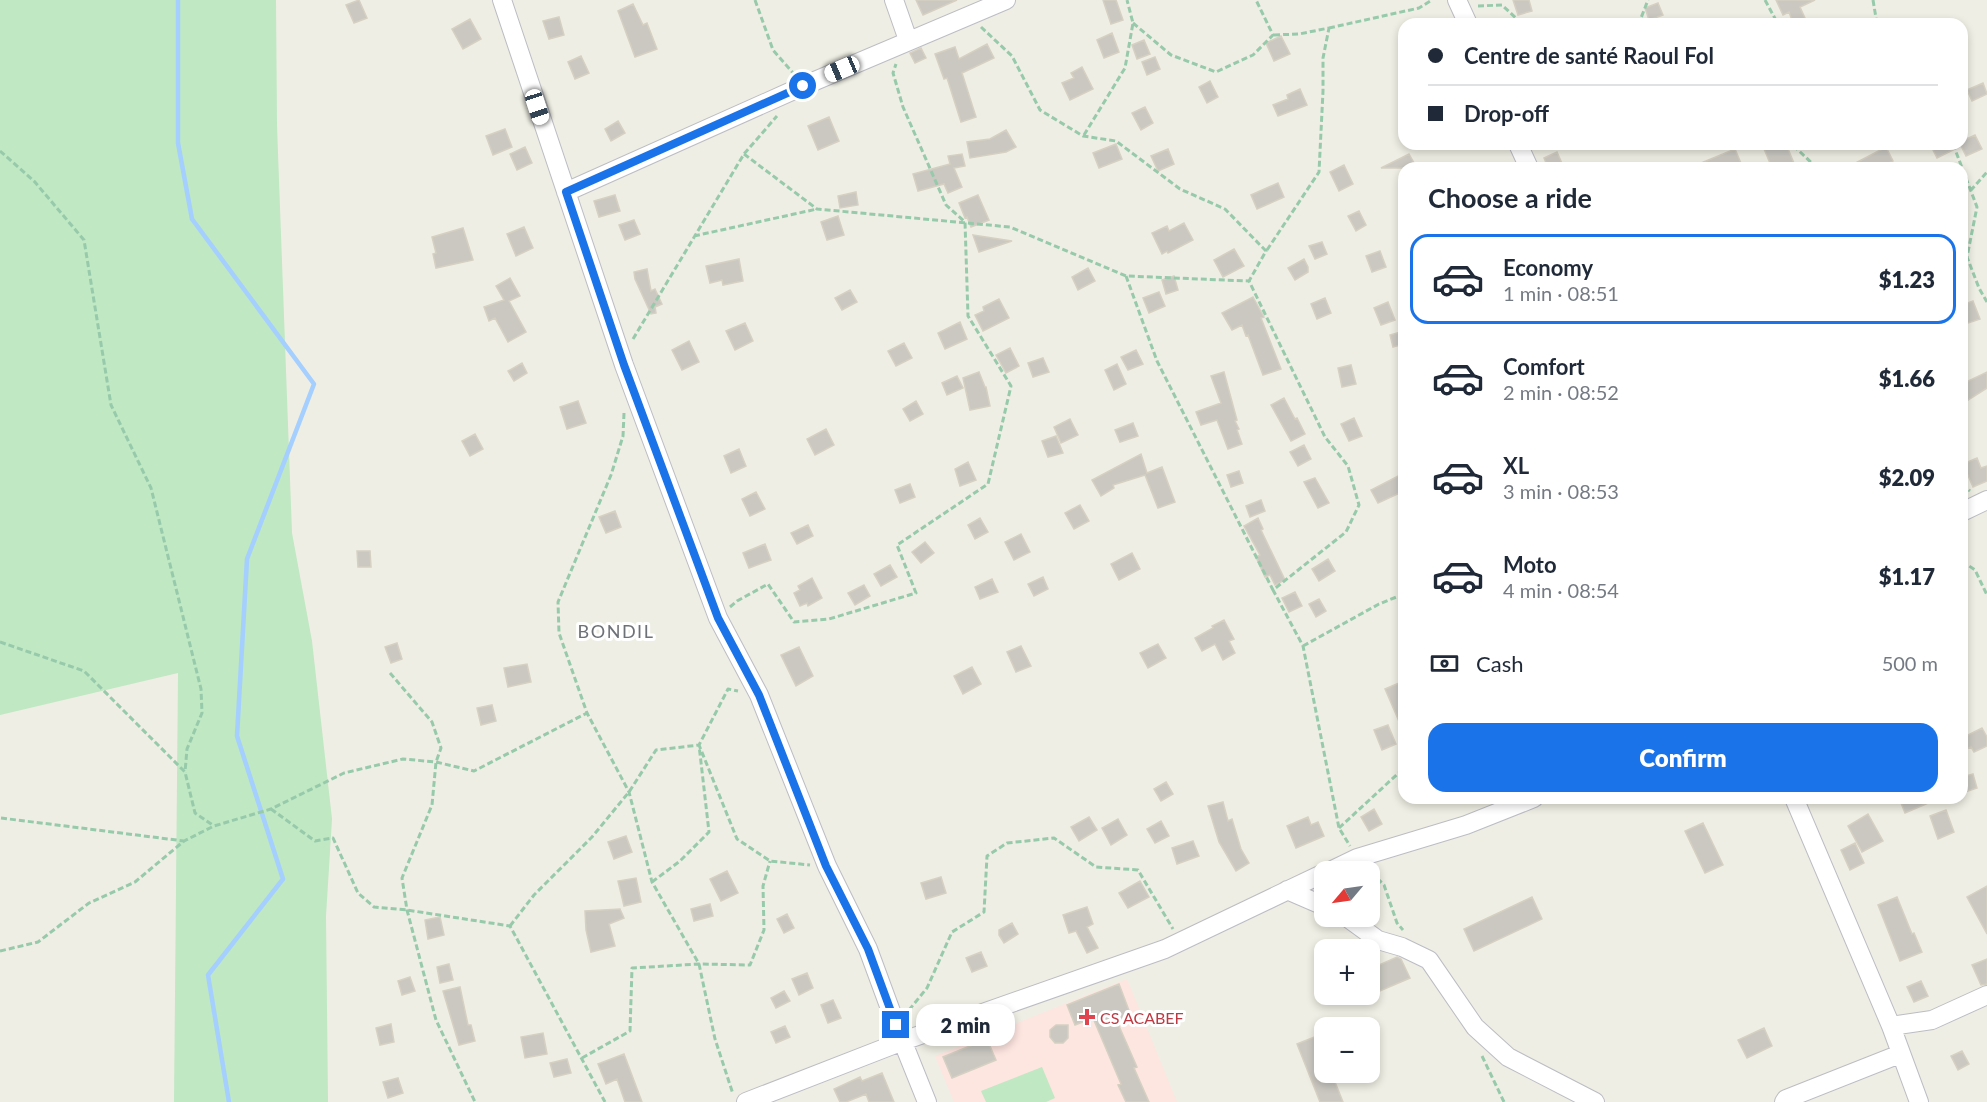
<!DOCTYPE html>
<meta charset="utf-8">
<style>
body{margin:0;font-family:Lato,sans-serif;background:#f6f6f7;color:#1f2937;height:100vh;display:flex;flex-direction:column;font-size:22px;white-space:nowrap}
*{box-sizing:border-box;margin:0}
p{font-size:20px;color:#747a83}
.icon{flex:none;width:33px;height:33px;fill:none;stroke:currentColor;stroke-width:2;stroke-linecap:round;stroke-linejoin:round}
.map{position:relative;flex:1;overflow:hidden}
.side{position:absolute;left:1398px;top:162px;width:570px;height:642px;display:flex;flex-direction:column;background:#fff;border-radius:18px;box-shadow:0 3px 9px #0003}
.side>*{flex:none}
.hud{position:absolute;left:1398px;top:18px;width:570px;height:132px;border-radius:18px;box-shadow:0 3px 9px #0003;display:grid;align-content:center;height:132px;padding:0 30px;background:#fff}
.needle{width:39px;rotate:241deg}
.tools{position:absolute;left:1314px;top:861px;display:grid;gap:12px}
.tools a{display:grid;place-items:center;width:66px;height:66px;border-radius:12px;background:#fff;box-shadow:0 3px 9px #0003;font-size:30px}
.end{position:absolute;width:27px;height:27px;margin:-14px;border:8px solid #1a73e8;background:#fff;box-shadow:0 0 0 3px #fff}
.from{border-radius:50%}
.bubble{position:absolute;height:42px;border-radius:18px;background:#fff;box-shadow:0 3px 9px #0003;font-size:20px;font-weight:800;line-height:42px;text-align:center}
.car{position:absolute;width:18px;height:36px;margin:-18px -9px;border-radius:8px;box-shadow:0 0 4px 2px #0007;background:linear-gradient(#fff 24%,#345 0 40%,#fff 0 76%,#345 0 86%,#fff 0)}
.hud b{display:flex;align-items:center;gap:21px;height:57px;font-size:22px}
.hud b+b{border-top:2px solid #e0e1e3}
.hud i{width:15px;height:15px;background:#1f2937}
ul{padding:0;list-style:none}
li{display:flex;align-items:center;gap:18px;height:90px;margin:0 12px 9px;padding:0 18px;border:3px solid transparent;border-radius:18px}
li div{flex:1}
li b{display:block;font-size:22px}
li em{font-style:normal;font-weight:800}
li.selected{border-color:#1a73e8}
li>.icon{width:54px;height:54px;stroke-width:1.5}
h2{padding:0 30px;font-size:27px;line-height:72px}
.pay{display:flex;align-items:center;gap:15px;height:66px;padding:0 30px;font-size:22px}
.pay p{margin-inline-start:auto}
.action{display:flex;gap:12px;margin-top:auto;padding:12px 30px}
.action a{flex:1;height:69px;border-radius:18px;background:#1a73e8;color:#fff;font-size:24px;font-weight:800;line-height:69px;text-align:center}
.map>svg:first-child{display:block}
.medical{fill:#fde5e0}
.green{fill:#bfe8c3}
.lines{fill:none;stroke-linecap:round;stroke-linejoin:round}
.stream{stroke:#a4cfff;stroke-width:4.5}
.building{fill:#cac8c1;stroke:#d5d0c2;stroke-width:1.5}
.minor-casing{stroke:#bcbdc4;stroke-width:20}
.path{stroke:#97caab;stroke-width:3;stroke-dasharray:6 3;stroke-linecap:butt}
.minor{stroke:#fff;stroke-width:18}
.route{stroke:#1a73e8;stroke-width:8}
.health-dot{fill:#e0444e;stroke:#fff;stroke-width:2}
.labels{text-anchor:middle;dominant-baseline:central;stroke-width:6;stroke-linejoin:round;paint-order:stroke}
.health-label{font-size:16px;fill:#be3a42;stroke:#fff;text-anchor:start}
.neighbourhood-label{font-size:18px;letter-spacing:1.5px;fill:#6d7178;stroke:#fff}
</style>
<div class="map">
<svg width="1987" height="1102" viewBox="0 0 1987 1102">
<rect width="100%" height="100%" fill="#efeee4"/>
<path class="medical" d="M1127,979L1177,1102H954L935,1056Z"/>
<path class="green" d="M0,0H276L277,126L292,533L312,641L332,819L326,916L328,1102H174L178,673L0,715Z
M1042,1067L1055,1098L1046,1102H986L981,1091Z"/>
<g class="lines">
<path class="stream" d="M178,0V143L192,219L314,384L247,559L237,736L283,879L208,975L229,1102"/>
</g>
<path class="building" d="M359,0L367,18L354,23L346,5Z
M916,0H957L923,15Z
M1103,0H1116L1123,20L1111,24Z
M1513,0H1529L1532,11L1518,15Z
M1776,0H1815L1800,7L1805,18L1793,23L1789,12L1783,15Z
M1658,3L1663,15L1649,20L1645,8Z
M633,4L643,25L647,23L657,49L635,57L618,11Z
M559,17L564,35L549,39L543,21Z
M470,19L481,39L463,49L452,29Z
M1112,33L1119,52L1104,58L1097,40Z
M1281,36L1290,54L1274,61L1266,43Z
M1144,40L1150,54L1137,59L1132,45Z
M987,44L994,58L962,73L976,117L961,122L947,78L944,79L935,54L955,47L959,59Z
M921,48L926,58L915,63L910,53Z
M581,56L589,73L575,79L568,62Z
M1155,57L1160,69L1147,75L1142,62Z
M1082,67L1093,89L1070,100L1062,83L1074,78L1071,73Z
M1210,81L1218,97L1207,103L1199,87Z
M1983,83L1987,94L1972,101L1967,90Z
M1300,89L1307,105L1278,116L1273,105L1288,99L1287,95Z
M1145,107L1153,123L1141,130L1132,113Z
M829,117L839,141L818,150L808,126Z
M618,121L625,133L611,141L605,129Z
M505,129L512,147L493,155L486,136Z
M1006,130L1016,147L1006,152L970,158L967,142L990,139Z
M1975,135L1982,149L1966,156L1961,146L1937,158L1930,144H1962V141Z
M1116,144L1122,159L1099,168L1093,153Z
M1762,144H1786L1796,168H1772Z
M525,147L532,163L517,170L510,154Z
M1886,147L1893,161L1878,168H1846Z
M1168,149L1174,164L1158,171L1151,156Z
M1735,149L1743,168H1689Z
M1557,152L1564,168H1548L1544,158Z
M962,154L965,166L954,168L962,187L948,193L944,184L918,191L913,174L950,164L948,156Z
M1409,154L1417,168H1381Z
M1344,165L1353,184L1339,191L1330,172Z
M1278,183L1284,197L1257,209L1251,195Z
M856,192L858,205L840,208L838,196Z
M615,195L620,211L599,217L594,201Z
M978,195L989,220L971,227L967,217L965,218L959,203Z
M1359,211L1366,225L1356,231L1348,216Z
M838,216L844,235L827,240L821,222Z
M634,220L640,234L625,240L619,225Z
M1184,223L1193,240L1168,253L1167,251L1162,254L1152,233L1167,226L1169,231Z
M524,227L533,248L516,256L507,234Z
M463,228L473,260L436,268L433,254L436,253L432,237Z
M973,235L1012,241L979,252Z
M1322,242L1327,254L1315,259L1309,246Z
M1234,249L1244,266L1223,277L1214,260Z
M1380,251L1386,267L1372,272L1366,256Z
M739,259L743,281L723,285L722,280L710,283L706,266Z
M1304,259L1308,267V272L1295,280L1288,268Z
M1088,268L1095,281L1078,290L1072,277Z
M647,269L651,291L655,289L662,304L655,307L656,313L651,314L635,279L634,272Z
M1174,276L1178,290L1166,294L1162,280Z
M510,278L520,296L509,301L526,332L508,342L495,318L489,321L484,307L504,300L496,286Z
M850,290L857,302L842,310L835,298Z
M1159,292L1165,306L1149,313L1143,298Z
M1253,297L1264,317L1261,318L1281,369L1263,375L1248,335L1246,336L1242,325L1232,330L1222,313Z
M1325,298L1331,313L1317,319L1311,304Z
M999,299L1009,318L983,331L975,315L984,311L983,307Z
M1973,301L1980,319L1962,325V305Z
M1388,302L1395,320L1381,325L1374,308Z
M960,322L967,339L945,349L938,333Z
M745,323L753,341L735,350L726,331Z
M1404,331V344L1393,347L1390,335Z
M689,341L699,362L682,370L672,350Z
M904,343L912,358L896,366L888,351Z
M1010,348L1019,366L1006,373L996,355Z
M1136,350L1143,364L1128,370L1121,357Z
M1043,358L1049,372L1033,377L1028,363Z
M522,363L527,373L514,381L508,371Z
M1117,364L1126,384L1114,390L1105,370Z
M1351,365L1356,384L1342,387L1338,368Z
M979,372L985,387H986L990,406L970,410L963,378Z
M1224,372L1237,420L1235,421L1239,429L1237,430L1242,444L1228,449L1217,420L1201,425L1196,412L1221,403L1211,376Z
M1987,372V388L1962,404V384Z
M957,376L963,388L947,395L942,383Z
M1284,398L1295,419L1297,418L1305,434L1291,441L1271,405Z
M578,401L586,423L567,429L560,407Z
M916,401L923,414L910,421L903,409Z
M1354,418L1362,436L1349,441L1341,424Z
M1070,419L1078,435L1061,443L1054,427Z
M1133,423L1138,436L1120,442L1115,430Z
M826,429L834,445L815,455L807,439Z
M475,434L483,449L470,456L462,441Z
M1056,436L1063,453L1048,457L1042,441Z
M1304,445L1311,459L1298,466L1290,452Z
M739,449L746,466L731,473L724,456Z
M1141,454L1147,473L1162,467L1175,502L1158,508L1145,475L1113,485L1114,488L1101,496L1092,480Z
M1977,458L1981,468L1987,466V481L1973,487L1963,464Z
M968,462L976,480L960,486L955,469Z
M1239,471L1243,483L1231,487L1227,475Z
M1404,473V491L1378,503L1371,490Z
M1315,478L1329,503L1318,508L1304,482Z
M910,484L915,497L900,503L895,490Z
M756,492L765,509L750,516L742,499Z
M1261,500L1265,511L1250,517L1246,506Z
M1080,505L1089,521L1074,529L1065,513Z
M615,511L621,527L606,533L599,517Z
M980,518L988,532L975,539L968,525Z
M1258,518L1263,529L1261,530L1285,580L1275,585L1270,575L1265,577L1256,557L1260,555L1244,526Z
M808,525L813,536L797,544L791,533Z
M1021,534L1030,552L1014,560L1005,542Z
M925,542L934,553L921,563L912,552Z
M765,544L771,560L749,568L743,553Z
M357,551H370L371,567H358Z
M1132,553L1140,569L1119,580L1111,564Z
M1328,559L1335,571L1319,581L1312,569Z
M890,565L897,577L881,586L874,574Z
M1043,577L1048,589L1034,596L1028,584Z
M812,578L822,598L808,606L807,603L800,606L794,593L800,590L798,586Z
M992,579L998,592L980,599L975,587Z
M864,585L870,596L855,605L848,593Z
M1295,592L1302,606L1289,612L1282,598Z
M1319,599L1326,611L1316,617L1309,604Z
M1224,620L1234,639L1229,641L1235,653L1223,660L1215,644L1202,651L1195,638L1213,628L1212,626Z
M397,643L402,659L391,663L385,647Z
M1158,644L1166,658L1148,668L1140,653Z
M1021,646L1031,666L1016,672L1007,652Z
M799,647L813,676L796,686L781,655Z
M527,664L531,682L508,687L504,668Z
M972,667L981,684L963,694L954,676Z
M1404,681V733L1385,689Z
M492,705L496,721L481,725L477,708Z
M1388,725L1396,744L1382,750L1374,730Z
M1982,728L1987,737V746L1974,752L1971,747L1962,751V738Z
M1973,774L1977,788L1962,793V777Z
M1166,782L1173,794L1161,801L1154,789Z
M1899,798H1940L1905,813Z
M1223,802L1228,821L1232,819L1241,849L1249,863L1236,871L1219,842L1208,806Z
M1374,809L1382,824L1369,831L1361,817Z
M1946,810L1954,832L1938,839L1930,816Z
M1868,814L1883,841L1862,852L1848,826Z
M1089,817L1097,830L1079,841L1071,827Z
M1308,817L1311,825L1318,822L1324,836L1296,848L1287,826Z
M1118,819L1127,835L1111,845L1102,828Z
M1161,821L1169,836L1155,843L1147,829Z
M1703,823L1723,865L1705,873L1685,831Z
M626,836L632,852L614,859L608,842Z
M1193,841L1199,856L1177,864L1172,848Z
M1855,843L1864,863L1850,870L1841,850Z
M727,871L738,893L721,901L710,879Z
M941,877L946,893L926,899L921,883Z
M636,878L641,902L624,906L618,881Z
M1140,881L1149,897L1128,908L1119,893Z
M1987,886V934L1967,897Z
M1532,897L1542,919L1474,951L1464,929Z
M1897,897L1912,934L1914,933L1922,952L1900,961L1878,905Z
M710,904L713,916L694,921L691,909Z
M1087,907L1093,924L1087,927L1098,948L1087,953L1076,931L1069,933L1063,915Z
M620,909L624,918L609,924L615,946L591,952L586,930L585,911Z
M787,914L794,928L784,933L777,919Z
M440,917L444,935L428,939L425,920Z
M1012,923L1018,934L1004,943L999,935V930Z
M981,952L987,966L972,972L966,958Z
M1397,957L1401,959L1410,978L1375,993L1370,982V969Z
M1987,959V984L1981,985L1972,965Z
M449,964L453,980L440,983L437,967Z
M807,973L813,988L799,995L792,979Z
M410,977L415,991L402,995L398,981Z
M1921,981L1928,996L1914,1002L1907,987Z
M1119,984L1133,1021L1119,1026L1137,1067L1134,1068L1149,1102H1126L1118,1085L1121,1084L1093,1018L1075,1025L1067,1005Z
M460,987L468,1025H471L475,1041L459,1045L443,991Z
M784,991L790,1001L776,1008L771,998Z
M833,1000L841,1018L828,1023L821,1005Z
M391,1024L394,1042L380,1045L376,1028Z
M1056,1025H1068V1038L1063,1043H1055L1050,1037V1030Z
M785,1026L790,1037L776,1043L771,1032Z
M1764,1028L1772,1046L1747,1058L1738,1040Z
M543,1033L547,1054L525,1058L521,1037Z
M1317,1036L1324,1055V1072H1331L1343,1102H1320L1297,1044Z
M987,1039L996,1060L952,1078L943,1057Z
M1962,1051L1969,1064L1958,1070L1951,1056Z
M624,1054L642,1102H625L617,1079L606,1084L598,1064Z
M567,1059L571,1073L554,1077L550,1063Z
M882,1073L894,1102H869L866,1094L846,1102H840L834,1089L860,1077L862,1081Z
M398,1078L403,1093L388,1098L383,1082Z"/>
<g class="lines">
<defs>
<path id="minor" d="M502,0L624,365L718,618L759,695L827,866L868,949L896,1025L927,1102
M894,0L908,40
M1457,0L1468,24
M1518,144L1529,168
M566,192L803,86L1006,0
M1962,512L1987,500
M1794,798L1891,1026L1919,1102
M1328,872L1357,858L1466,825L1534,798
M1287,890L1324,906
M1345,916L1378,940L1402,947L1429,960L1475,1027L1508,1057L1595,1102
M1891,1026L1932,1020L1987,995
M746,1102L903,1041L1165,949L1324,873
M1784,1102L1786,1099L1900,1054"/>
</defs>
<use href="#minor" class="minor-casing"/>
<path class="path" d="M755,0L773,50L794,74
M1765,0L1778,24
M1873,0L1877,24
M1478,6L1502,5L1518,20L1539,24
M1133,23L1171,55L1216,72L1253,55L1273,35L1256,0
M1636,24L1641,18L1648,0
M981,27L1012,56L1040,110L1083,136L1116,141L1180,189L1225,209L1266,251L1249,281L1325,437L1348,466L1359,505L1346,532L1273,590L1303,646L1339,828L1350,846
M1329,28L1419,8L1432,0
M1084,135L1125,68L1133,23L1127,0
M1797,144V149L1817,168
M1953,144L1977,207L1967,257L1979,288L1987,302
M0,151L34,181L84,240L111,405L151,488L201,689L202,713L187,749L185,772
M744,154L817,209L1010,227L1126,276L1249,281
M1962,194L1971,190L1987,172
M694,236L817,209
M1267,250L1319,172L1323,91V58L1329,28L1299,34L1273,35
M1126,276L1157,361L1273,590
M633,339L744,154L777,116
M624,413L623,436L611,475L558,602L559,633L587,713L629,792L652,882L699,964L715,1039L733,1094
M1962,484L1970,491
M1962,561L1975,570L1987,595
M730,607L737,601L768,584L794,622L829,619L916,593L897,545L988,484L1011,386L968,316L965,222L946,205L903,107L893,73L896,64
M0,642L84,671L185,772L195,813L214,826
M1303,646L1379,604L1404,594
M390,673L432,722L441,748L436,762L432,805L402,878L407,910L436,1020L475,1102
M271,809L315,841L333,838L358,893L374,907L407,910L510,926L605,1102
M1,818L184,841
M1339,828L1404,768
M1371,872L1384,885L1397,923L1403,930
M652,882L680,861L709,832L699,745L737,839L770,861L810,865
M510,926L534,895L592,837L629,792L656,750L699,745L728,689L738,691
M0,951L38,942L89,903L135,882L184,841L214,826L271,809L344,773L403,759L436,762L474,771L587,713
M909,1010L927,988L952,932L984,912L987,856L1007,843L1054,838L1096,867L1138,870L1173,929
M1482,1056L1504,1102
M582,1058L630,1031L632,968L699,964L750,965L764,930L763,886L770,861"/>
<use href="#minor" class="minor"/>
</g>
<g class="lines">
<path class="route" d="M803,86L566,192L624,365L718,618L759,695L826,866L868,949L896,1025"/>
</g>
<path class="health-dot" d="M1084 1008h6v6h6v6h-6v6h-6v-6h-6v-6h6z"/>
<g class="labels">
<g class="health-label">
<text x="1100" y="1017">CS ACABEF</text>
</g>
<g class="neighbourhood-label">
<text x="616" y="631">BONDIL</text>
</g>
</g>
</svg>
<div class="tools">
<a><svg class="needle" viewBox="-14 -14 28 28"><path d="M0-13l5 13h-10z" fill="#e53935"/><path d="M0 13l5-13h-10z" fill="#747a83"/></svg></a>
<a>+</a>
<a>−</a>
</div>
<i class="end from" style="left:803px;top:86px"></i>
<i class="end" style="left:896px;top:1025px"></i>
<div class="bubble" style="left:916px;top:1004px;width:99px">2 min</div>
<i class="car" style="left:842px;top:69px;rotate:247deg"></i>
<i class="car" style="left:537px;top:107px;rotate:162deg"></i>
<div class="hud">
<b><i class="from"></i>Centre de santé Raoul Fol</b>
<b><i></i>Drop-off</b>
</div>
<section class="side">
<h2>Choose a ride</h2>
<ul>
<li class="selected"><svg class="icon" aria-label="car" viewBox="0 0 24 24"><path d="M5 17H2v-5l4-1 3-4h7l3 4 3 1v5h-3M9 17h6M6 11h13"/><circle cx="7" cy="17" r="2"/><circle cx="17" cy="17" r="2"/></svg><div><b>Economy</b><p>1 min · 08:51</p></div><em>$1.23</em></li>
<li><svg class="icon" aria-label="car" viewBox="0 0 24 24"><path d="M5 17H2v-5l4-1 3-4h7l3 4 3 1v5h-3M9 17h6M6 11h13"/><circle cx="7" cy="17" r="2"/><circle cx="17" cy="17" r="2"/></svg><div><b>Comfort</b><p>2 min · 08:52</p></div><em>$1.66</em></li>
<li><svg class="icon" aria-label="car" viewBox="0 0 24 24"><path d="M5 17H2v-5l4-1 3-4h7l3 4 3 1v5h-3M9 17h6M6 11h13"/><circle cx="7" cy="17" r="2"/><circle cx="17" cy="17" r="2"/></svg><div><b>XL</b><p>3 min · 08:53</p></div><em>$2.09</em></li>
<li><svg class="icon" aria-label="car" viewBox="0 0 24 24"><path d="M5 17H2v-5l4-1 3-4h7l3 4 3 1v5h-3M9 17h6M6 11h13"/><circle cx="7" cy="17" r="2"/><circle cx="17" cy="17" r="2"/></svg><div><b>Moto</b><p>4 min · 08:54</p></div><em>$1.17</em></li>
</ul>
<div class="pay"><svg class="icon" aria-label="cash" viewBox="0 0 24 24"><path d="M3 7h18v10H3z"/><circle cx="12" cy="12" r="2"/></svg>Cash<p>500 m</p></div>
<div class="action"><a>Confirm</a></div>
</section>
</div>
